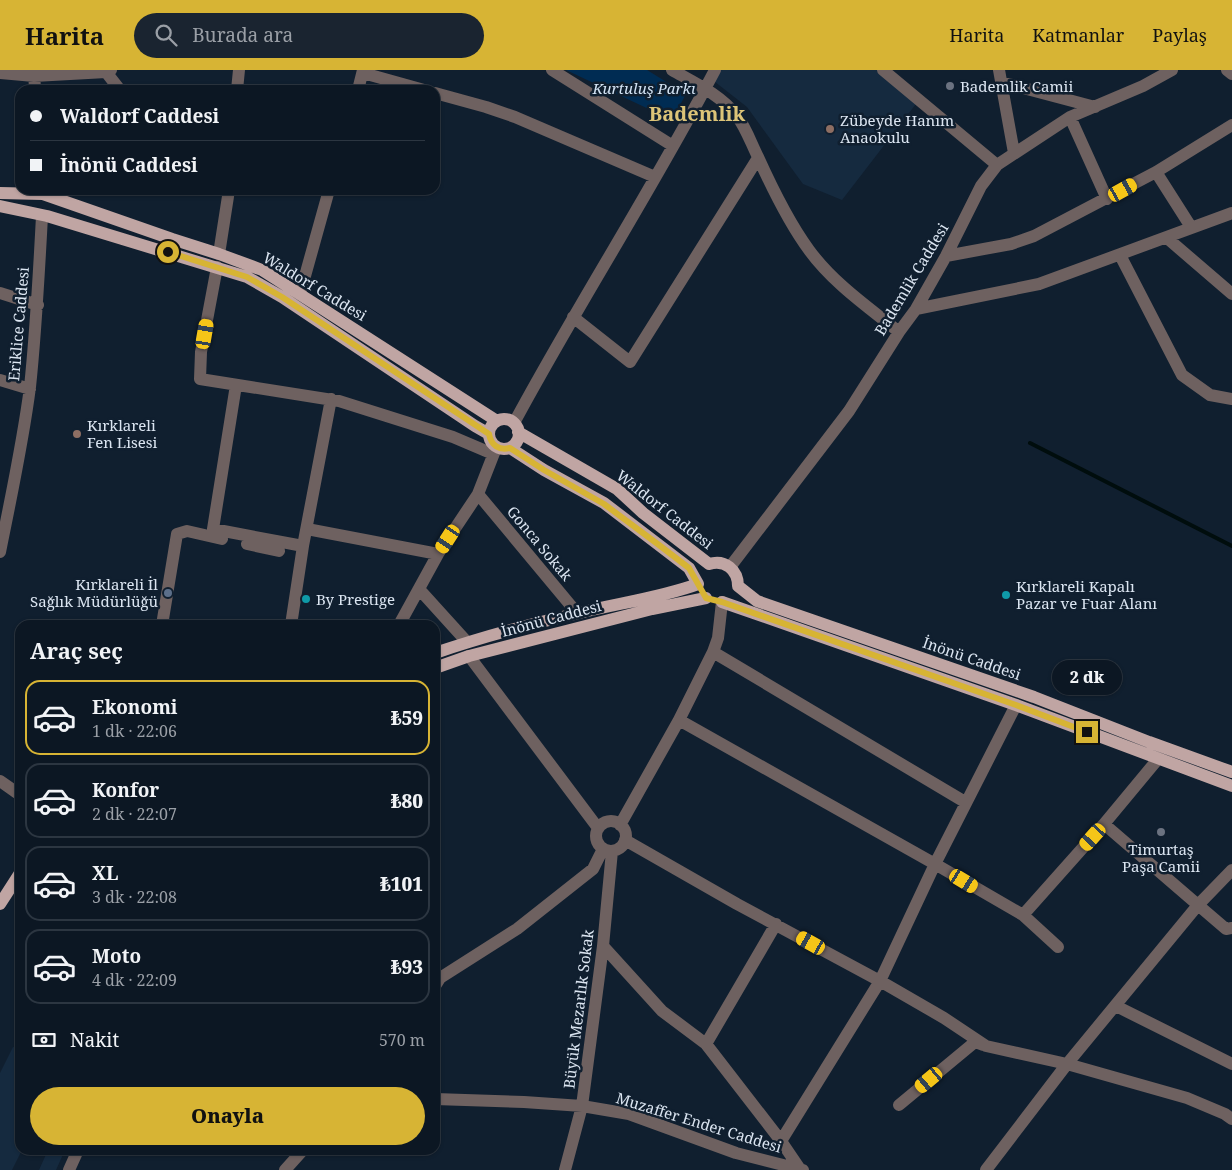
<!DOCTYPE html>
<html lang="tr">
<meta charset="utf-8">
<style>
body{margin:0;font-family:"Noto Serif",serif;background:#1a2430;color:#f1f3f6;height:100vh;display:flex;flex-direction:column;font-size:19px;white-space:nowrap}
*{box-sizing:border-box;margin:0}
p{font-size:16px;color:#9a9fa6}
.icon{flex:none;width:28px;height:28px;fill:none;stroke:currentColor;stroke-width:2;stroke-linecap:round;stroke-linejoin:round}
.map{position:relative;flex:1;overflow:hidden}
.panel{position:absolute;left:15px;top:550px;width:425px;height:535px;display:flex;flex-direction:column;background:#0c1723;border-radius:15px;box-shadow:0 1px 4px #0004,0 0 0 1px #2c3641}
.panel>*{flex:none}
.banner{position:absolute;left:15px;top:15px;width:425px;height:110px;border-radius:15px;box-shadow:0 1px 4px #0004,0 0 0 1px #2c3641;display:grid;align-content:center;height:110px;padding:0 15px;background:#0c1723}
.end{position:absolute;width:22px;height:22px;margin:-11px;border:6px solid #d7b434;background:#111;box-shadow:0 0 0 2px #111}
.from{border-radius:50%}
.bubble{position:absolute;height:35px;border-radius:18px;background:#0c1723;box-shadow:0 1px 4px #0004,0 0 0 1px #2c3641;font-size:16px;font-weight:800;line-height:35px;text-align:center}
.car{position:absolute;width:15px;height:30px;margin:-15px -8px;border-radius:6px;box-shadow:0 0 4px 1px #0007;background:linear-gradient(#f5c518 24%,#345 0 40%,#f5c518 0 76%,#345 0 86%,#f5c518 0)}
.banner b{display:flex;align-items:center;gap:18px;height:48px;font-size:19px}
.banner b+b{border-top:1px solid #2c3641}
.banner i{width:12px;height:12px;background:#f1f3f6}
ul{padding:0;list-style:none}
li{display:flex;align-items:center;gap:15px;height:75px;margin:0 10px 8px;padding:0 5px;border:2px solid #2c3641;border-radius:15px}
li div{flex:1}
li b{display:block;font-size:19px}
li em{font-style:normal;font-weight:800}
li.on{border-color:#d7b434}
li>.icon{width:45px;height:45px;stroke-width:1.5}
h2{padding:0 15px;font-size:22px;line-height:60px}
.pay{display:flex;align-items:center;gap:12px;height:55px;padding:0 15px;font-size:19px}
.pay p{margin-inline-start:auto}
.primary-button{display:flex;gap:10px;margin-top:auto;padding:10px 15px}
.primary-button a{flex:1;height:58px;border-radius:30px;background:#d7b434;color:#111;font-size:20px;font-weight:800;line-height:58px;text-align:center}
header{display:flex;align-items:center;gap:30px;box-sizing:border-box;height:70px;padding:0 25px;background:#d7b434;color:#111}
header strong{font-size:24px}
nav{display:flex;gap:28px;margin-inline-start:auto;font-size:18px}
.search{width:350px;height:45px;background:#1a2430;display:flex;align-items:center;gap:12px;box-sizing:border-box;padding:0 18px;border-radius:28px;color:#9a9fa6;font-size:19px}
.map>svg:first-child{display:block}
.built{fill:#152a3f}
.green{fill:#002c53}
.lines{fill:none;stroke-linecap:round;stroke-linejoin:round}
.stream{stroke:#000d0d;stroke-width:4}
.minor{stroke:#6e6160;stroke-width:12}
.major{stroke:#c0a5a3;stroke-width:12}
.route{stroke:#d7b434;stroke-width:6}
.worship-dot{fill:#6b7280;stroke:#101f2f;stroke-width:2}
.education-dot{fill:#8d6e63;stroke:#101f2f;stroke-width:2}
.service-dot{fill:#5c6f8a;stroke:#101f2f;stroke-width:2}
.culture-dot{fill:#0f9aa8;stroke:#101f2f;stroke-width:2}
.labels{text-anchor:middle;dominant-baseline:central;stroke-width:5;stroke-linejoin:round;paint-order:stroke}
.poi-label{font-size:15px;fill:#dbe5f1;stroke:#101f2f;text-anchor:start}
.park-label{font-size:15px;font-style:italic;fill:#d3e3f4;stroke:#101f2f}
.street-label{font-size:15px;fill:#dbe5f1;stroke:#101f2f}
.district-label{font-size:20px;font-weight:bold;fill:#dcc478;stroke:#101f2f}
</style>
<header>
<strong>Harita</strong>
<div class="search"><svg class="icon" aria-label="search" viewBox="0 0 24 24"><circle cx="10" cy="10" r="6"/><path d="M15 15l6 6"/></svg>Burada ara</div>
<nav><a>Harita</a><a>Katmanlar</a><a>Paylaş</a></nav>
</header>
<div class="map">
<svg width="1232" height="1100" viewBox="0 0 1232 1100">
<rect width="100%" height="100%" fill="#101f2f"/>
<path class="built" d="M715,0H883L919,30L842,130L803,114L747,37L710,8Z
M13,977L20,979V1080H22L12,1100H0V1003Z
M48,1080H65L56,1100H39Z"/>
<path class="green" d="M566,0H647L686,24L672,50Z"/>
<g class="lines">
<path class="stream" d="M1030,373L1232,476"/>
<path class="minor" d="M34,0L35,20
M552,0L673,76
M672,0C695,13 721,25 737,46C746,58 751,73 758,87C772,118 789,153 809,180C833,213 868,237 899,262
M883,0L997,95
M999,0L1014,83
M1227,0L1232,4
M106,2L120,20
M0,3L34,6L106,2L111,0
M363,3L424,20
M1001,12L1095,37
M237,20L239,0
M358,20L363,0
M435,23L486,37L515,47L655,107
M1070,47L1107,129
M1156,102L1191,157
M1167,168L1232,224
M219,184L229,120
M1120,185L1182,305L1210,325L1232,329
M946,186L1011,174L1034,166L1156,102L1232,55
M217,197L201,282L200,309L339,331L453,367L493,384
M0,223L38,235
M300,224L329,120
M916,239L1039,214L1232,143
M573,247L630,292L758,88
M0,310L30,319
M236,315L213,459L303,476
M514,353C578,234 652,120 715,0
M478,424L577,543
M307,459L438,484
M247,474L279,481
M0,482C11,427 23,372 30,317C36,260 39,203 42,146
M730,497L849,341L899,262L916,239L946,186L981,116L997,95L1070,47L1143,16L1172,0
M419,519L467,572
M162,555L177,464L187,461L222,469
M291,555L303,476L331,329
M399,555L438,484L478,424L496,378
M713,582L965,732
M469,586L598,758
M679,650L935,794L1023,845L1058,877
M0,711L20,725
M596 766a15 15 0 1 1 30 0a15 15 0 1 1-30 0Z
M620,755L679,650L713,582L718,568L722,532
M625,770L737,834L880,911L944,948L986,976L1067,994L1187,1028L1225,1044L1232,1049
M1232,800L1198,835L1226,859L1232,858
M1023,845L1104,754L1158,689
M603,876L662,941L706,974L781,1071L800,1099
M435,916L440,908L517,859L593,799L603,779
M1116,936L1232,994
M706,974L776,854
M435,1029L524,1032L582,1036L629,1044L736,1083L803,1100
M899,1035L975,972L983,975
M781,1071L880,911L935,794L1016,635
M69,1100L78,1080
M285,1100L303,1080
M565,1100L582,1036L603,876L612,781
M986,1100L1067,994L1198,835L1104,754"/>
<path class="major" d="M0,123L43,124L172,169L219,184L262,200L497,351
M0,136L47,146L247,207L282,227L475,356L489,364
M489 364a15 15 0 1 1 30 0a15 15 0 1 1-30 0Z
M518,362L617,419L643,443L709,494C725,489 738,500 738,516L757,531L1034,627L1149,672L1232,702
M510,378L544,400L604,433L689,498L698,514
M722,532L1016,635L1232,716
M435,583C482,567 530,554 579,543C619,533 660,528 698,514
M435,598L469,586L652,539L706,528
M0,834L20,803"/>
</g>
<g class="lines">
<path class="route" d="M168,182L247,207L282,227L489,364C491,375 499,381 510,378L544,400L604,434L659,475L689,498L706,528L722,532L1016,635L1087,662"/>
</g>
<g class="worship-dot">
<circle cx="950" cy="16" r="5"/>
<circle cx="1161" cy="762" r="5"/>
</g>
<g class="education-dot">
<circle cx="830" cy="59" r="5"/>
<circle cx="77" cy="364" r="5"/>
</g>
<circle class="service-dot" cx="168" cy="523" r="5"/>
<g class="culture-dot">
<circle cx="1006" cy="525" r="5"/>
<circle cx="306" cy="529" r="5"/>
</g>
<g class="labels">
<g class="poi-label">
<text x="960" y="16">Bademlik Camii</text>
<text x="840" y="50">Zübeyde Hanım<tspan x="840" dy="17">Anaokulu</tspan></text>
<text x="87" y="355">Kırklareli<tspan x="87" dy="17">Fen Lisesi</tspan></text>
<text x="158" y="514" text-anchor="end">Kırklareli İl<tspan x="158" dy="17">Sağlık Müdürlüğü</tspan></text>
<text x="1016" y="516">Kırklareli Kapalı<tspan x="1016" dy="17">Pazar ve Fuar Alanı</tspan></text>
<text x="316" y="529">By Prestige</text>
<text x="1161" y="779" text-anchor="middle">Timurtaş<tspan x="1161" dy="17">Paşa Camii</tspan></text>
</g>
<g class="park-label">
<text x="644" y="18">Kurtuluş Parkı</text>
</g>
<g class="street-label">
<text transform="translate(911 209) rotate(-59)">Bademlik Caddesi</text>
<text transform="translate(315 216) rotate(31)">Waldorf Caddesi</text>
<text transform="translate(18 254) rotate(-85)">Eriklice Caddesi</text>
<text transform="translate(665 439) rotate(38)">Waldorf Caddesi</text>
<text transform="translate(540 473) rotate(50)">Gonca Sokak</text>
<text transform="translate(551 548) rotate(-15)">İnönü Caddesi</text>
<text transform="translate(972 588) rotate(19)">İnönü Caddesi</text>
<text transform="translate(578 939) rotate(-83)">Büyük Mezarlık Sokak</text>
<text transform="translate(699 1052) rotate(17)">Muzaffer Ender Caddesi</text>
</g>
<g class="district-label">
<text x="697" y="43">Bademlik</text>
</g>
</g>
</svg>
<i class="end from" style="left:168px;top:182px"></i>
<i class="end" style="left:1087px;top:662px"></i>
<div class="bubble" style="left:1052px;top:590px;width:70px">2 dk</div>
<i class="car" style="left:1123px;top:120px;rotate:61deg"></i>
<i class="car" style="left:205px;top:264px;rotate:10deg"></i>
<i class="car" style="left:448px;top:469px;rotate:213deg"></i>
<i class="car" style="left:1093px;top:767px;rotate:222deg"></i>
<i class="car" style="left:964px;top:811px;rotate:121deg"></i>
<i class="car" style="left:811px;top:873px;rotate:299deg"></i>
<i class="car" style="left:929px;top:1010px;rotate:230deg"></i>
<div class="banner">
<b><i class="from"></i>Waldorf Caddesi</b>
<b><i></i>İnönü Caddesi</b>
</div>
<section class="panel">
<h2>Araç seç</h2>
<ul>
<li class="on"><svg class="icon" aria-label="car" viewBox="0 0 24 24"><path d="M5 17H2v-5l4-1 3-4h7l3 4 3 1v5h-3M9 17h6M6 11h13"/><circle cx="7" cy="17" r="2"/><circle cx="17" cy="17" r="2"/></svg><div><b>Ekonomi</b><p>1 dk · 22:06</p></div><em>₺59</em></li>
<li><svg class="icon" aria-label="car" viewBox="0 0 24 24"><path d="M5 17H2v-5l4-1 3-4h7l3 4 3 1v5h-3M9 17h6M6 11h13"/><circle cx="7" cy="17" r="2"/><circle cx="17" cy="17" r="2"/></svg><div><b>Konfor</b><p>2 dk · 22:07</p></div><em>₺80</em></li>
<li><svg class="icon" aria-label="car" viewBox="0 0 24 24"><path d="M5 17H2v-5l4-1 3-4h7l3 4 3 1v5h-3M9 17h6M6 11h13"/><circle cx="7" cy="17" r="2"/><circle cx="17" cy="17" r="2"/></svg><div><b>XL</b><p>3 dk · 22:08</p></div><em>₺101</em></li>
<li><svg class="icon" aria-label="car" viewBox="0 0 24 24"><path d="M5 17H2v-5l4-1 3-4h7l3 4 3 1v5h-3M9 17h6M6 11h13"/><circle cx="7" cy="17" r="2"/><circle cx="17" cy="17" r="2"/></svg><div><b>Moto</b><p>4 dk · 22:09</p></div><em>₺93</em></li>
</ul>
<div class="pay"><svg class="icon" aria-label="cash" viewBox="0 0 24 24"><path d="M3 7h18v10H3z"/><circle cx="12" cy="12" r="2"/></svg>Nakit<p>570 m</p></div>
<div class="primary-button"><a>Onayla</a></div>
</section>
</div>
